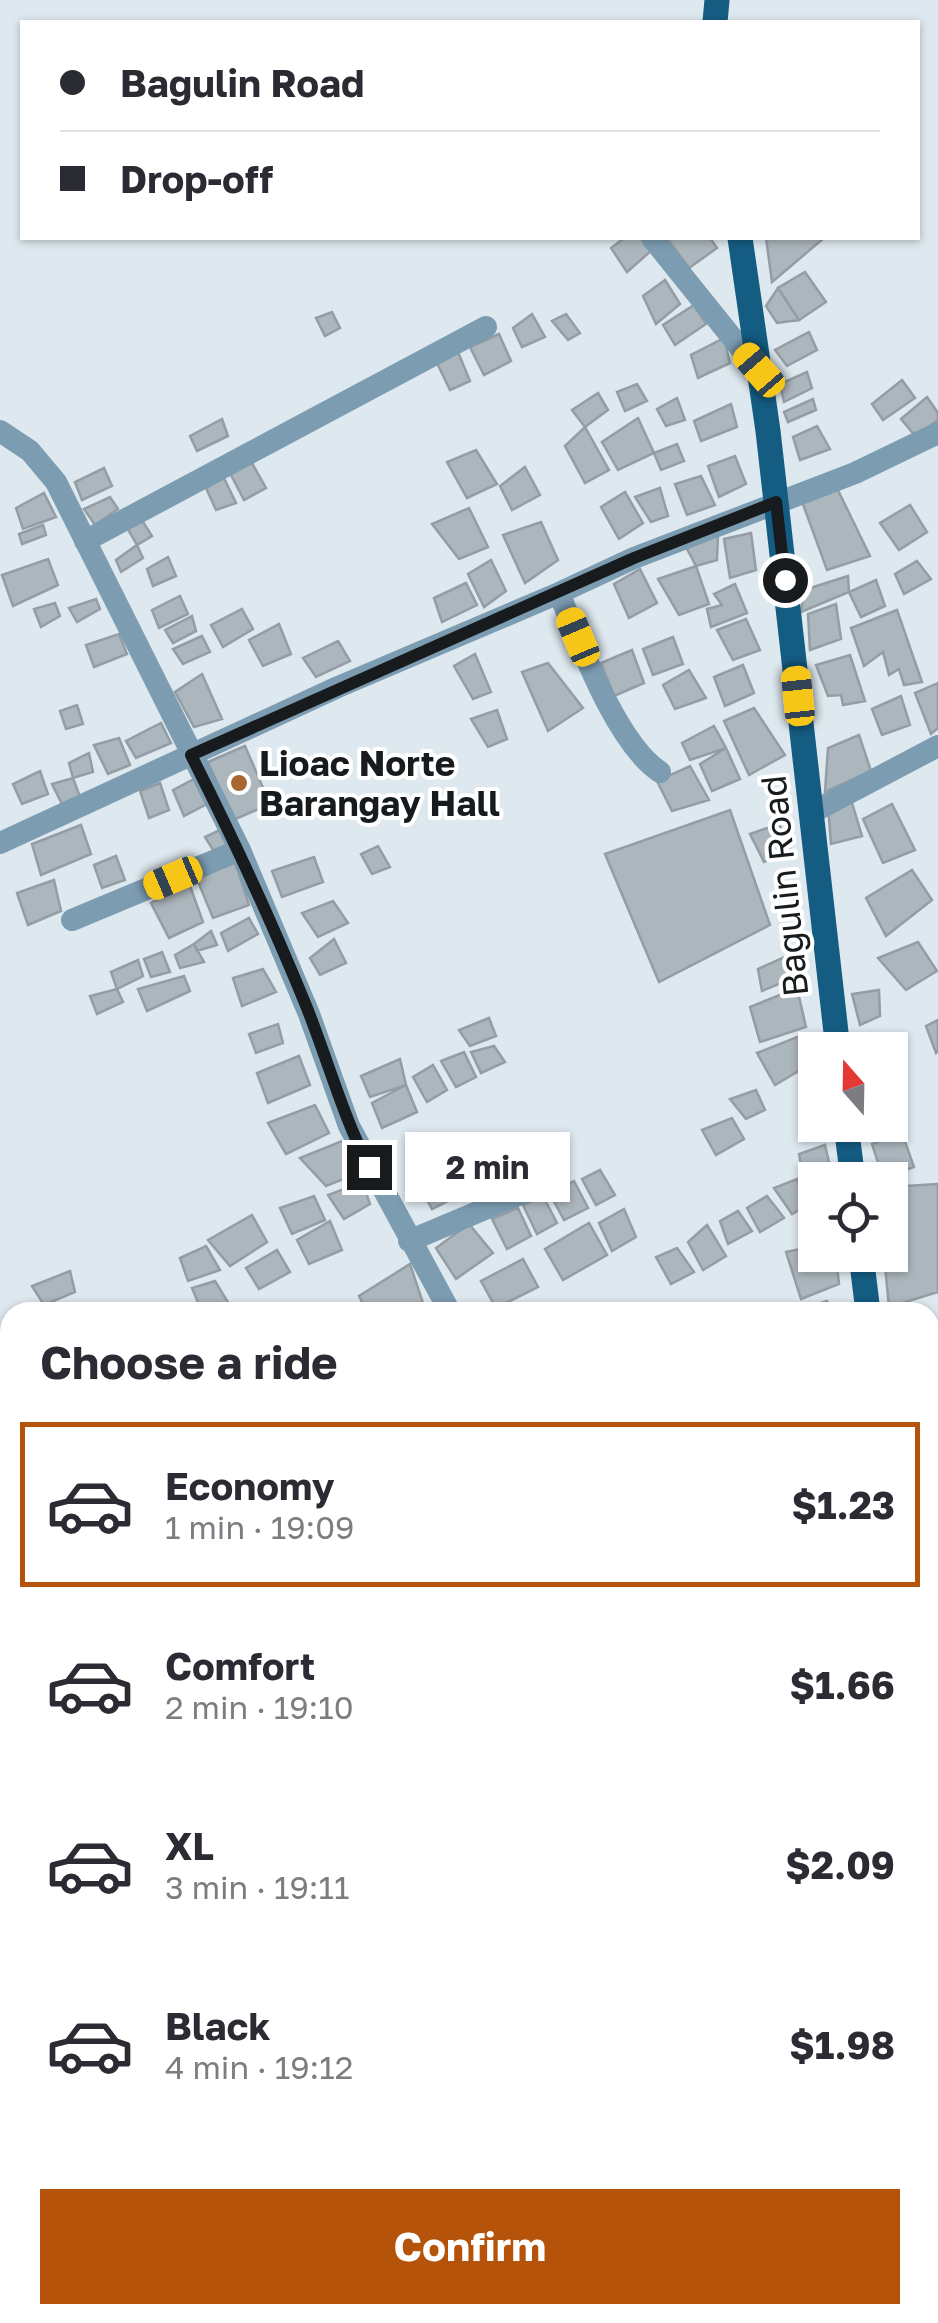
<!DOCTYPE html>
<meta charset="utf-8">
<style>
body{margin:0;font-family:"Golos Text",sans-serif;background:#f2f2f3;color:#2b2b33;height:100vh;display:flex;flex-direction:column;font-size:38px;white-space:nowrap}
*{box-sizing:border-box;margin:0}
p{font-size:32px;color:#7c7c81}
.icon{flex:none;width:55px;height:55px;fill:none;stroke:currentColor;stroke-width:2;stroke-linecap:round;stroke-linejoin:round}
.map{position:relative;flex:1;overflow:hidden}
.side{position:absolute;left:0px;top:1302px;width:940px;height:1022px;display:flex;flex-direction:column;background:#fff;border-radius:30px 30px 0 0;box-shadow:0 2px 8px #0004}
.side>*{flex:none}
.top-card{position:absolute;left:20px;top:20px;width:900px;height:220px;border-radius:0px;box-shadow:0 2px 8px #0004;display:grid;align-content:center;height:220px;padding:0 40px;background:#fff}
.needle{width:65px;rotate:340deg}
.controls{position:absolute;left:798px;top:1032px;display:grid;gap:20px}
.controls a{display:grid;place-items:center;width:110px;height:110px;border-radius:0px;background:#fff;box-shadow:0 2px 8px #0004;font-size:50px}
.end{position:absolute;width:45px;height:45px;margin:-22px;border:12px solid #171b1d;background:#fff;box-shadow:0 0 0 5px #fff}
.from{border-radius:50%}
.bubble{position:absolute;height:70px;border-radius:0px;background:#fff;box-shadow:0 2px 8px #0004;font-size:32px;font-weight:700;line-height:70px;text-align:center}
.car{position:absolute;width:30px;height:60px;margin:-30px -15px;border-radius:12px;box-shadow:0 0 8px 2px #0007;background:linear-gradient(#f5c518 24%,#345 0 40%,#f5c518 0 76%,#345 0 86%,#f5c518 0)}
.top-card b{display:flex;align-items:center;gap:35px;height:95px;font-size:38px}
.top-card b+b{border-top:2px solid #e1e1e2}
.top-card i{width:25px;height:25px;background:#2b2b33}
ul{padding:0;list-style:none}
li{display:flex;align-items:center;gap:30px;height:165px;margin:0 20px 15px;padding:0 20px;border:5px solid transparent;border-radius:0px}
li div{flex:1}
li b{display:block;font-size:38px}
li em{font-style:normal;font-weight:700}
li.on{border-color:#b45309}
li>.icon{width:90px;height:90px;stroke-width:1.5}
h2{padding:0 40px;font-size:45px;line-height:120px}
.action{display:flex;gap:20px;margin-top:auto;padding:20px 40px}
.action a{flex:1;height:115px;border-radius:0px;background:#b45309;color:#fff;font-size:40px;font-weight:700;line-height:115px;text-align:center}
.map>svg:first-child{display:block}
.building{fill:#acb6bd;stroke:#949da4;stroke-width:2.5}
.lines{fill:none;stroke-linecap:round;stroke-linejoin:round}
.minor{stroke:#7c9cb2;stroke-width:22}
.major{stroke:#155c83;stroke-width:25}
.route{stroke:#171b1d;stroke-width:12}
.poi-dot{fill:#a86731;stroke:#fff;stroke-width:4}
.labels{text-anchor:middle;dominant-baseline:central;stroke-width:8;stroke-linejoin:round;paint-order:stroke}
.poi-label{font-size:35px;font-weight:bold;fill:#171b1d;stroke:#fff;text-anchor:start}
.street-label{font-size:35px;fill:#171b1d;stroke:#fff}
</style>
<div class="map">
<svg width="938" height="2323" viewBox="0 0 938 2323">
<rect width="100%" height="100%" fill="#dee8ef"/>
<path class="building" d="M624,238H645L652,250L627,272L611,248Z
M667,238H710L717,248L689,268Z
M766,238H824L772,282Z
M805,272L826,302L799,320L778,288Z
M665,280L680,304L656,324L643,296Z
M778,288L799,320L777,323L766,306Z
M694,305L706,324L675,345L663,325Z
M332,312L340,328L325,336L316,318Z
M532,314L545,337L522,347L513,328Z
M566,314L580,333L568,340L552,321Z
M809,332L817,350L787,366L775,350Z
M499,334L511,361L484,375L470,347Z
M724,338L730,363L698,378L691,355Z
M458,352L470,381L450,390L437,363Z
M807,372L812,388L784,402L780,384Z
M902,380L915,398L883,420L872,404Z
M637,384L647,401L625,411L617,392Z
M598,393L608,410L585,427L572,410Z
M927,397L938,413V420L916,437L901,419Z
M677,398L685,420L666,426L657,409Z
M813,399L816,410L788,422L784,412Z
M731,404L737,427L701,441L694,421Z
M638,418L654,453L618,470L602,442Z
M222,419L228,436L197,451L190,436Z
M817,426L830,449L800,460L793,437Z
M585,427L609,470L585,483L565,446Z
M677,444L684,461L661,470L654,453Z
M476,450L497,484L467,498L447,462Z
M735,456L746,484L719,497L708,466Z
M252,463L266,488L244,500L230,473Z
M525,467L540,495L512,510L500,486Z
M104,468L112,486L82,500L75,482Z
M701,476L715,505L687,515L675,484Z
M224,478L236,503L216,510L206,488Z
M834,482L870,556L827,570L800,496Z
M660,488L668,516L651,522L635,497Z
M625,492L643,523L619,539L601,507Z
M44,493L56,517L23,529L16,508Z
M110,497L118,509L95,525L84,509Z
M910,505L927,532L899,550L880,523Z
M469,508L488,547L459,559L432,524Z
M138,514L152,536L137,545L126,526Z
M541,522L558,560L525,583L503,535Z
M43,525L46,535L22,544L19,534Z
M751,533L756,570L730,578L724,539Z
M718,535L717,560L696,566L686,547Z
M137,545L143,558L121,572L116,560Z
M168,557L176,576L153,586L147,569Z
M48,559L58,585L13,606L2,575Z
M491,560L506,591L484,607L468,574Z
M917,561L931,579L904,594L895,574Z
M696,566L709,604L679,615L658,579Z
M640,569L657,603L629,618L614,584Z
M848,576L849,592L801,612L804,590Z
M876,580L885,606L861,617L849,592Z
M466,583L477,605L442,622L434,598Z
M735,584L747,613L711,627L707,609L722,605L714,594Z
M180,596L188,614L159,628L152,610Z
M96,599L100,609L77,622L69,608Z
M55,603L60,616L41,627L34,609Z
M836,604L841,639L810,650L808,614Z
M242,609L253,629L223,647L211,625Z
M897,610L922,682L904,685L899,669L889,675L883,652L864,666L861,657L851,628Z
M192,616L196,631L173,643L165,630Z
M746,619L760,650L733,660L717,630Z
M279,624L291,654L263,666L249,640Z
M119,634L127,654L94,667L86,645Z
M202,636L210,652L183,664L173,649Z
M673,637L683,664L653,675L643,649Z
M338,641L350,661L316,677L303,658Z
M632,650L644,683L614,696L601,663Z
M475,654L491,692L473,699L454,666Z
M850,655L865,701L843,705L841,695L828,696L816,665Z
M548,663L583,708L548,731L522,672Z
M743,665L754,693L725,706L714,677Z
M689,670L706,698L675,709L663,685Z
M202,674L222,719L194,727L175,692Z
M938,683V728L931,734L915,693Z
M901,696L910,725L882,735L872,709Z
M77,705L83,724L66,729L60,711Z
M754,708L785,755L749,775L724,721Z
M497,710L507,739L488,747L471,719Z
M161,723L171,743L136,758L126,741Z
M714,726L726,748L690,760L682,743Z
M859,735L871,771L825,792L828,748Z
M119,738L130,765L108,774L94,745Z
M245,746L270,804L233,820L208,762Z
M726,748L740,779L712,791L700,764Z
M89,753L93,772L73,778L69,763Z
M690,766L709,800L672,811L657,781Z
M40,771L48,794L22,804L13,784Z
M73,778L80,797L62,804L52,784Z
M196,778L207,804L184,816L173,790Z
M160,783L169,810L149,818L140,791Z
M850,796L862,836L831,844L828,805Z
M892,804L915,850L883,863L863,819Z
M730,810L770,925L659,982L605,854Z
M779,824L791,851L764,862L750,834Z
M81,825L91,854L41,875L32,844Z
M220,830L228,847L215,853L205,837Z
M378,846L390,867L372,874L361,854Z
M116,856L125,880L102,888L94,865Z
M314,857L323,882L282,897L272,871Z
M235,861L249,905L213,918L197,879Z
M912,870L932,900L886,936L866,898Z
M54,880L61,911L28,925L17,893Z
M189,883L203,922L169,938L151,903Z
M333,901L348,923L318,937L302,913Z
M249,918L258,934L228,951L221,933Z
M211,931L217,945L197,951L194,944Z
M334,939L346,963L320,975L310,958Z
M918,942L937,971L906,990L878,958Z
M194,944L204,962L180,968L175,955Z
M162,952L170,972L151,977L144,959Z
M796,952L800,975L762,991L758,969Z
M138,960L143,976L117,989L111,972Z
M263,969L276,992L242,1006L233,978Z
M184,976L190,991L147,1011L138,989Z
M797,988L806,1027L760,1042L750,1007Z
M117,989L123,1002L97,1014L90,996Z
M879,990L880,1016L860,1025L852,994Z
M489,1018L496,1036L470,1046L459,1030Z
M938,1020V1051L936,1053L926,1026Z
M278,1024L283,1043L256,1053L249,1034Z
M805,1034L812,1063L775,1085L757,1053Z
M494,1046L505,1062L481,1073L471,1052Z
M464,1052L476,1077L456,1087L441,1061Z
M299,1056L310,1085L268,1103L257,1073Z
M400,1059L406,1085L370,1097L361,1076Z
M433,1065L447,1090L427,1102L413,1077Z
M893,1067L903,1099L890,1102V1068Z
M406,1085L417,1112L382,1128L372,1103Z
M756,1090L765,1110L746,1119L730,1099Z
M315,1105L329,1133L286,1154L268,1123Z
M732,1118L744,1139L716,1155L702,1130Z
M902,1133L914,1167L883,1178L872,1144Z
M342,1141L361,1172L326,1186L300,1158Z
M825,1145L831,1171L803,1177L799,1154Z
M600,1170L615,1195L596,1205L582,1179Z
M447,1174L460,1195L432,1209L421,1189Z
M797,1179L811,1203L792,1214L774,1188Z
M574,1181L588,1208L564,1220L549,1192Z
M362,1182L370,1204L344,1219L328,1195Z
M938,1184V1292L889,1307L884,1255H890V1187Z
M314,1196L325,1220L292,1234L280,1208Z
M543,1196L557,1223L537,1234L523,1205Z
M767,1196L784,1218L760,1232L747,1208Z
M518,1208L531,1236L507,1249L492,1219Z
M624,1209L636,1237L612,1251L599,1223Z
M738,1211L752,1231L728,1244L720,1221Z
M252,1215L267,1242L230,1266L208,1240Z
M330,1221L342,1250L309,1264L297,1240Z
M589,1223L607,1255L563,1280L545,1249Z
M469,1224L493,1253L456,1279L436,1248Z
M707,1225L726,1256L703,1270L688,1242Z
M206,1246L220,1270L188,1281L180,1258Z
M815,1246V1255H836L839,1284L801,1299L786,1252Z
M677,1248L694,1272L671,1284L656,1257Z
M277,1250L290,1272L259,1289L246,1268Z
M523,1259L538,1287L496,1308L481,1281Z
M410,1264L426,1312H367L359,1296Z
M70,1271L75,1292L44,1305L32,1286Z
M215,1281L232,1309L202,1312L192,1288Z
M827,1301L833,1312L795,1311Z
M938,1385V1416L930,1419V1389Z
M938,1429V1453L930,1455V1431Z"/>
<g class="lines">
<path class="minor" d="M652,238L759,371
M0,431L30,451L56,482L240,850L309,1014L349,1126L450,1312
M85,541L486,327
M559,593C580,643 616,743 660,772
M811,813L938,746
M0,843L338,687L559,593L634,558L855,473L938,433
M72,920L240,850
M409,1241L549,1182
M930,1610L938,1609
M0,2024L10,2022"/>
<path class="major" d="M715,22L717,0
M740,238L768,431L838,1050
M846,1125L853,1180
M861,1255L868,1312
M930,1866L938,1935"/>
</g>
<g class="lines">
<path class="route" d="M369,1167C343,1116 328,1061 307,1008C272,922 233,838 191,755L634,558L776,502L785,580"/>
</g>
<circle class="poi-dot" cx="239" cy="783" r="10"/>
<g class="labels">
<g class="poi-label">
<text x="259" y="763">Lioac Norte<tspan x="259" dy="40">Barangay Hall</tspan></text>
</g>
<g class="street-label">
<text transform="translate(784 886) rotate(-96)">Bagulin Road</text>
</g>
</g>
</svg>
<div class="controls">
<a><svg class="needle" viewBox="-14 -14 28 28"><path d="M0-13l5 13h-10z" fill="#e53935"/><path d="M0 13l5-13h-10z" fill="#7c7c81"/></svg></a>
<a><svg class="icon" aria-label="locate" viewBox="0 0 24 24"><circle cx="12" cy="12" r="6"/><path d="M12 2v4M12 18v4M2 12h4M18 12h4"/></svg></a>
</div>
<i class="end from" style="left:785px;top:580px"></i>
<i class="end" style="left:369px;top:1167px"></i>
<div class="bubble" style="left:405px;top:1132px;width:165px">2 min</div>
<i class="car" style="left:759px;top:370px;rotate:319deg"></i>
<i class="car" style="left:578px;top:637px;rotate:337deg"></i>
<i class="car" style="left:798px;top:696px;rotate:354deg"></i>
<i class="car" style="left:173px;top:878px;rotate:247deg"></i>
<div class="top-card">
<b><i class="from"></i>Bagulin Road</b>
<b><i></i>Drop-off</b>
</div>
<section class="side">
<h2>Choose a ride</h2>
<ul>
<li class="on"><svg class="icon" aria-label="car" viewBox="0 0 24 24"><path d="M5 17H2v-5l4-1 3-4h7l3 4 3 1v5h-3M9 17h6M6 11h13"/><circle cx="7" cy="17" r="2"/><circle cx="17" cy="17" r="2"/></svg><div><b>Economy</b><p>1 min · 19:09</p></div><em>$1.23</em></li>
<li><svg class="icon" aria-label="car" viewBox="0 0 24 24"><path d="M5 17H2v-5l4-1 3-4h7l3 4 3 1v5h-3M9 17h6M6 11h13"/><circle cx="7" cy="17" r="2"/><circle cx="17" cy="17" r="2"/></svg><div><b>Comfort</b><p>2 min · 19:10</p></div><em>$1.66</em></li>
<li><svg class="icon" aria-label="car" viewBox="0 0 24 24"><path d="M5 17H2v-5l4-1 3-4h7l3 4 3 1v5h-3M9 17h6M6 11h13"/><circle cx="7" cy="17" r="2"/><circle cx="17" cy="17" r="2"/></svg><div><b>XL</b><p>3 min · 19:11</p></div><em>$2.09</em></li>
<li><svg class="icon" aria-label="car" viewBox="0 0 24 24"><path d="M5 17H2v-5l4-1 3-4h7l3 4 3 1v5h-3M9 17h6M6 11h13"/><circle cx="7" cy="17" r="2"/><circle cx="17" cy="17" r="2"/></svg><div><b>Black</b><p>4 min · 19:12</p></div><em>$1.98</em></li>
</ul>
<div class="action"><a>Confirm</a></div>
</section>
</div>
